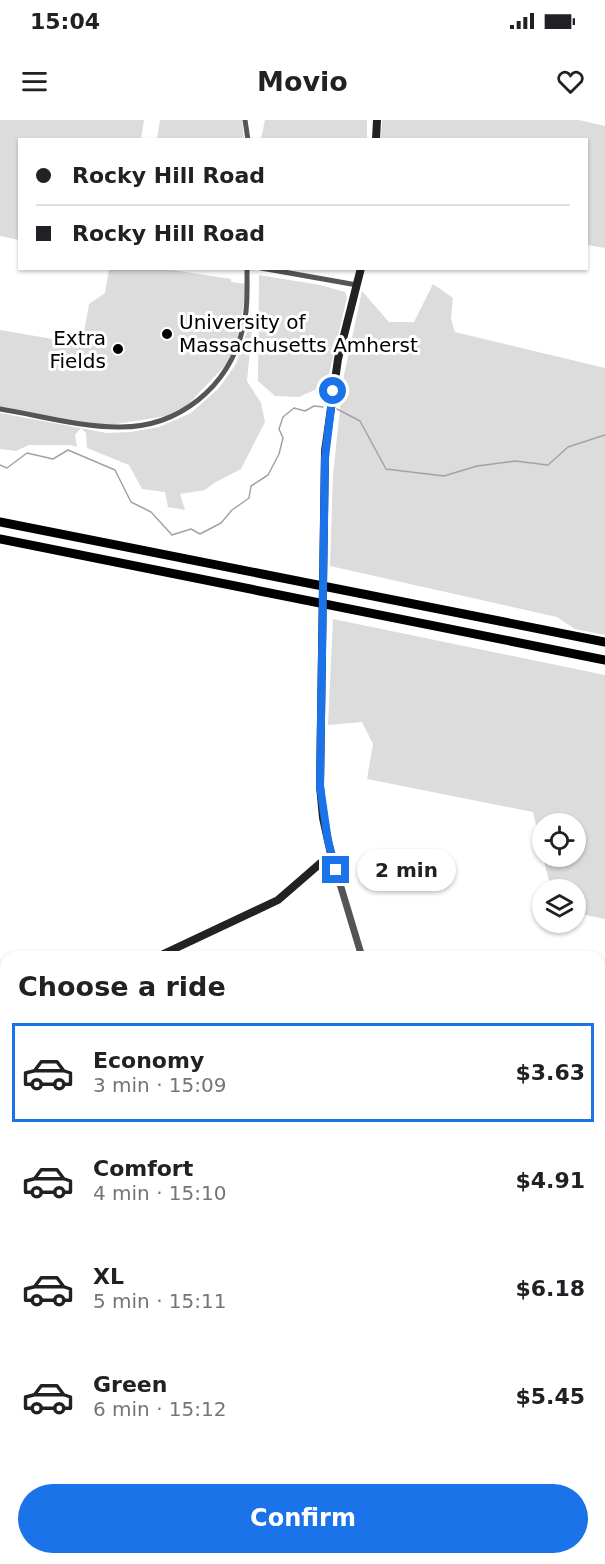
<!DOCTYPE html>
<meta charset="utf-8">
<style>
body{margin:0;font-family:"DejaVu Sans",sans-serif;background:#f6f6f6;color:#202124;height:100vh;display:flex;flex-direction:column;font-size:22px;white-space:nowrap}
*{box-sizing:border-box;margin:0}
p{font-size:20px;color:#757577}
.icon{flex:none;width:33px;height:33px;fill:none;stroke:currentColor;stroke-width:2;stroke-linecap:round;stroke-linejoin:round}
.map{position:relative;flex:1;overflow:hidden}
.details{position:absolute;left:0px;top:831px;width:606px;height:614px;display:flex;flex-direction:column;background:#fff;border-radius:18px 18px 0 0;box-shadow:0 2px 4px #0004}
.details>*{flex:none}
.top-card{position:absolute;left:18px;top:18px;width:570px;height:132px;border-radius:0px;box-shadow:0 2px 4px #0004;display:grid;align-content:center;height:132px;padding:0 18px;background:#fff}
.fabs{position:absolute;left:532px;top:693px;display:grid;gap:12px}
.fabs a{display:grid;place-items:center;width:54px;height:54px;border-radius:50%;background:#fff;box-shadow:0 2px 4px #0004;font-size:30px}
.end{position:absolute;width:27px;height:27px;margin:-14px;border:8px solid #1a73e8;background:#fff;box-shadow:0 0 0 3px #fff}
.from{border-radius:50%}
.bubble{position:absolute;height:42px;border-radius:21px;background:#fff;box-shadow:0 2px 4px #0004;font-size:20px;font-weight:700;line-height:42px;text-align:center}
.top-card b{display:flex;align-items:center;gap:21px;height:57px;font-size:22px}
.top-card b+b{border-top:2px solid #e0e0e0}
.top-card i{width:15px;height:15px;background:#202124}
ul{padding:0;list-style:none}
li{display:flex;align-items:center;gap:18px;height:99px;margin:0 12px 9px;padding:0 6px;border:3px solid transparent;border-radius:0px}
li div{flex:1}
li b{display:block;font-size:22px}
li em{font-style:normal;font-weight:700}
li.active{border-color:#1a73e8}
li>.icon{width:54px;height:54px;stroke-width:1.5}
h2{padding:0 18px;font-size:27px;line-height:72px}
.action{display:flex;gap:12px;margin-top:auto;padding:12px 18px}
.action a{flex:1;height:69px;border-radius:36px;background:#1a73e8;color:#fff;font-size:24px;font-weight:700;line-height:69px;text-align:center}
.status{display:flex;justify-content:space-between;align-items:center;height:42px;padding:0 30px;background:#fff;direction:ltr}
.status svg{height:16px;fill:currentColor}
header{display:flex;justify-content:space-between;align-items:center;height:78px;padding:0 18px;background:#fff;font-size:27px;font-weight:700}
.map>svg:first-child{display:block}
.green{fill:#dcdcdc}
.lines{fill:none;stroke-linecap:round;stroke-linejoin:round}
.stream{stroke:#a3a3a3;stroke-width:1.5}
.minor{stroke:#555;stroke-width:5}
.tertiary{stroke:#555;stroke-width:7}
.secondary{stroke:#222;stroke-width:8}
.primary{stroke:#000;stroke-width:9}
.route{stroke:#1a73e8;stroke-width:8}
.poi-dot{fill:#000;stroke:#fff;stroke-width:2}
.labels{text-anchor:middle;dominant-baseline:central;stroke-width:6;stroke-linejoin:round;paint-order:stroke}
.poi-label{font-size:20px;fill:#000;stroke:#fff;text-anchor:start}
</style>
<div class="status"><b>15:04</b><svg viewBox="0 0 49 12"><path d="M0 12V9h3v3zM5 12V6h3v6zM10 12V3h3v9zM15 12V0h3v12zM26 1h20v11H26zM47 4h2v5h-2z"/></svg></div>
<header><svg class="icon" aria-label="menu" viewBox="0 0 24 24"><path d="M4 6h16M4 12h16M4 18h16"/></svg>Movio<svg class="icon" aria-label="heart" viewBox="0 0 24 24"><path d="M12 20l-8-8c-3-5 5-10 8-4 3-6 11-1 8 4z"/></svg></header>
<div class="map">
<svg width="605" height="1444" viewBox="0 0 605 1444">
<rect width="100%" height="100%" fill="#fff"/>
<path class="green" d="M0,0H144L141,19L20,20L19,120L0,116Z
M160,0H242L244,19H157Z
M265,0H367V19H261Z
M382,0H579L605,6V128L587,125L586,20L381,19Z
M109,149H166L231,159V162L247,164L235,235L179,294L104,306L0,289V210L82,224L89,184L105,173Z
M259,155L320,165L345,172L347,177L329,254L319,268L299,277L275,276L258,261Z
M433,164L453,178L451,199L455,212L605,248V515L575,509L557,497L330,446L333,355L343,260L362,171L389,202H414Z
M249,205L252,210L247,261L261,283L265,302L241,349L214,363L205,370L180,374L185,390L168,387L165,372L142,369L129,345L87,328L86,313L81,308L75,315L77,327L71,325H29L16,331L0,329V293L107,313L130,312L159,307L191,293L219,268L236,244Z
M333,499L605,555V799L576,793V770L551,769L543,737L576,736V704H543V735L533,692L367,659L373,624L362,602L328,605Z
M600,1002L605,1003V1014H602L600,1024L605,1027V1105L600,1104Z"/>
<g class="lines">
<path class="stream" d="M337,289L360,301L386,349L444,356L477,346L515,341L548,345L568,327L605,315
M0,345L7,348L27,333L53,339L68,330L115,350L131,382L151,392L172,415L191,409L200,414L221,403L232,390L249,378L251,366L268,355L279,334L283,318L279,309L283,297L294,288L305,291L314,286L323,287"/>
<path class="minor" d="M245,0L248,20
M261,148L357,165
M0,289C38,295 79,307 118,307C179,308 229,267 243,208C248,189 247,168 247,148
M0,1072H6
M328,1438L349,1444
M560,1444L585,1440"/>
<path class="tertiary" d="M331,734L362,837
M600,1201L605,1210"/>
<path class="secondary" d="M376,20L377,0
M157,837L278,780L331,734L323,698L320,666L325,331L338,239L361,148
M0,894L6,895
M600,994L605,995
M0,1193L6,1210
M93,1438L95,1444"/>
<path class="primary" d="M0,402L605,522
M0,419L605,540"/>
</g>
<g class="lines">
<path class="route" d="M333,271L325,338L320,666L328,721L336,750"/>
</g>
<g class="poi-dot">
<circle cx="167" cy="214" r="6"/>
<circle cx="118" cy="229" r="6"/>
</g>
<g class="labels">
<g class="poi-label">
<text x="179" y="202">University of<tspan x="179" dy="23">Massachusetts Amherst</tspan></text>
<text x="106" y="218" text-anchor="end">Extra<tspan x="106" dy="23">Fields</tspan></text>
</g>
</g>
</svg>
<div class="fabs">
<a><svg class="icon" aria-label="locate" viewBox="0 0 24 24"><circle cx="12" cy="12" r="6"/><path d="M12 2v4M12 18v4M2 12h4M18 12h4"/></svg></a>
<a><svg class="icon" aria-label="layers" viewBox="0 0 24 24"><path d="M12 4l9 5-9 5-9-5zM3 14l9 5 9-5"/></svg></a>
</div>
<i class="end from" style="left:333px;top:271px"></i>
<i class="end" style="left:336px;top:750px"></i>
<div class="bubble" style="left:357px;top:729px;width:99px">2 min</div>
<div class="top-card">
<b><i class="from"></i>Rocky Hill Road</b>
<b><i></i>Rocky Hill Road</b>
</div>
<section class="details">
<h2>Choose a ride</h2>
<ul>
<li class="active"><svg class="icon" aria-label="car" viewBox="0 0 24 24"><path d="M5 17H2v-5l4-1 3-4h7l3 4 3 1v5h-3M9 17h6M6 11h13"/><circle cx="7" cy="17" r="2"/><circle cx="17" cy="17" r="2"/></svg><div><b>Economy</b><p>3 min · 15:09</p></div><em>$3.63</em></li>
<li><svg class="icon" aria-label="car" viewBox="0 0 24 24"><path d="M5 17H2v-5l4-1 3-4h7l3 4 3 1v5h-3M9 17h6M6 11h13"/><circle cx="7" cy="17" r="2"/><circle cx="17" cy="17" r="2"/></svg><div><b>Comfort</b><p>4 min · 15:10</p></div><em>$4.91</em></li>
<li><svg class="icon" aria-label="car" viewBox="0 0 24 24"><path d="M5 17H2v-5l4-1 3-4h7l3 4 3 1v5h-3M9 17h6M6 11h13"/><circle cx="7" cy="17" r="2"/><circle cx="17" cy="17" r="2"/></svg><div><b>XL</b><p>5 min · 15:11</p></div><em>$6.18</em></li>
<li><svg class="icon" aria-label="car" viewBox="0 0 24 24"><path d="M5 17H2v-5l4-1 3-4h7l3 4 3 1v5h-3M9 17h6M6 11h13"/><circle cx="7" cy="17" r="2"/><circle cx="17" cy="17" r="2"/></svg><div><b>Green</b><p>6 min · 15:12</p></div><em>$5.45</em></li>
</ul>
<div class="action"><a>Confirm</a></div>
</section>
</div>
